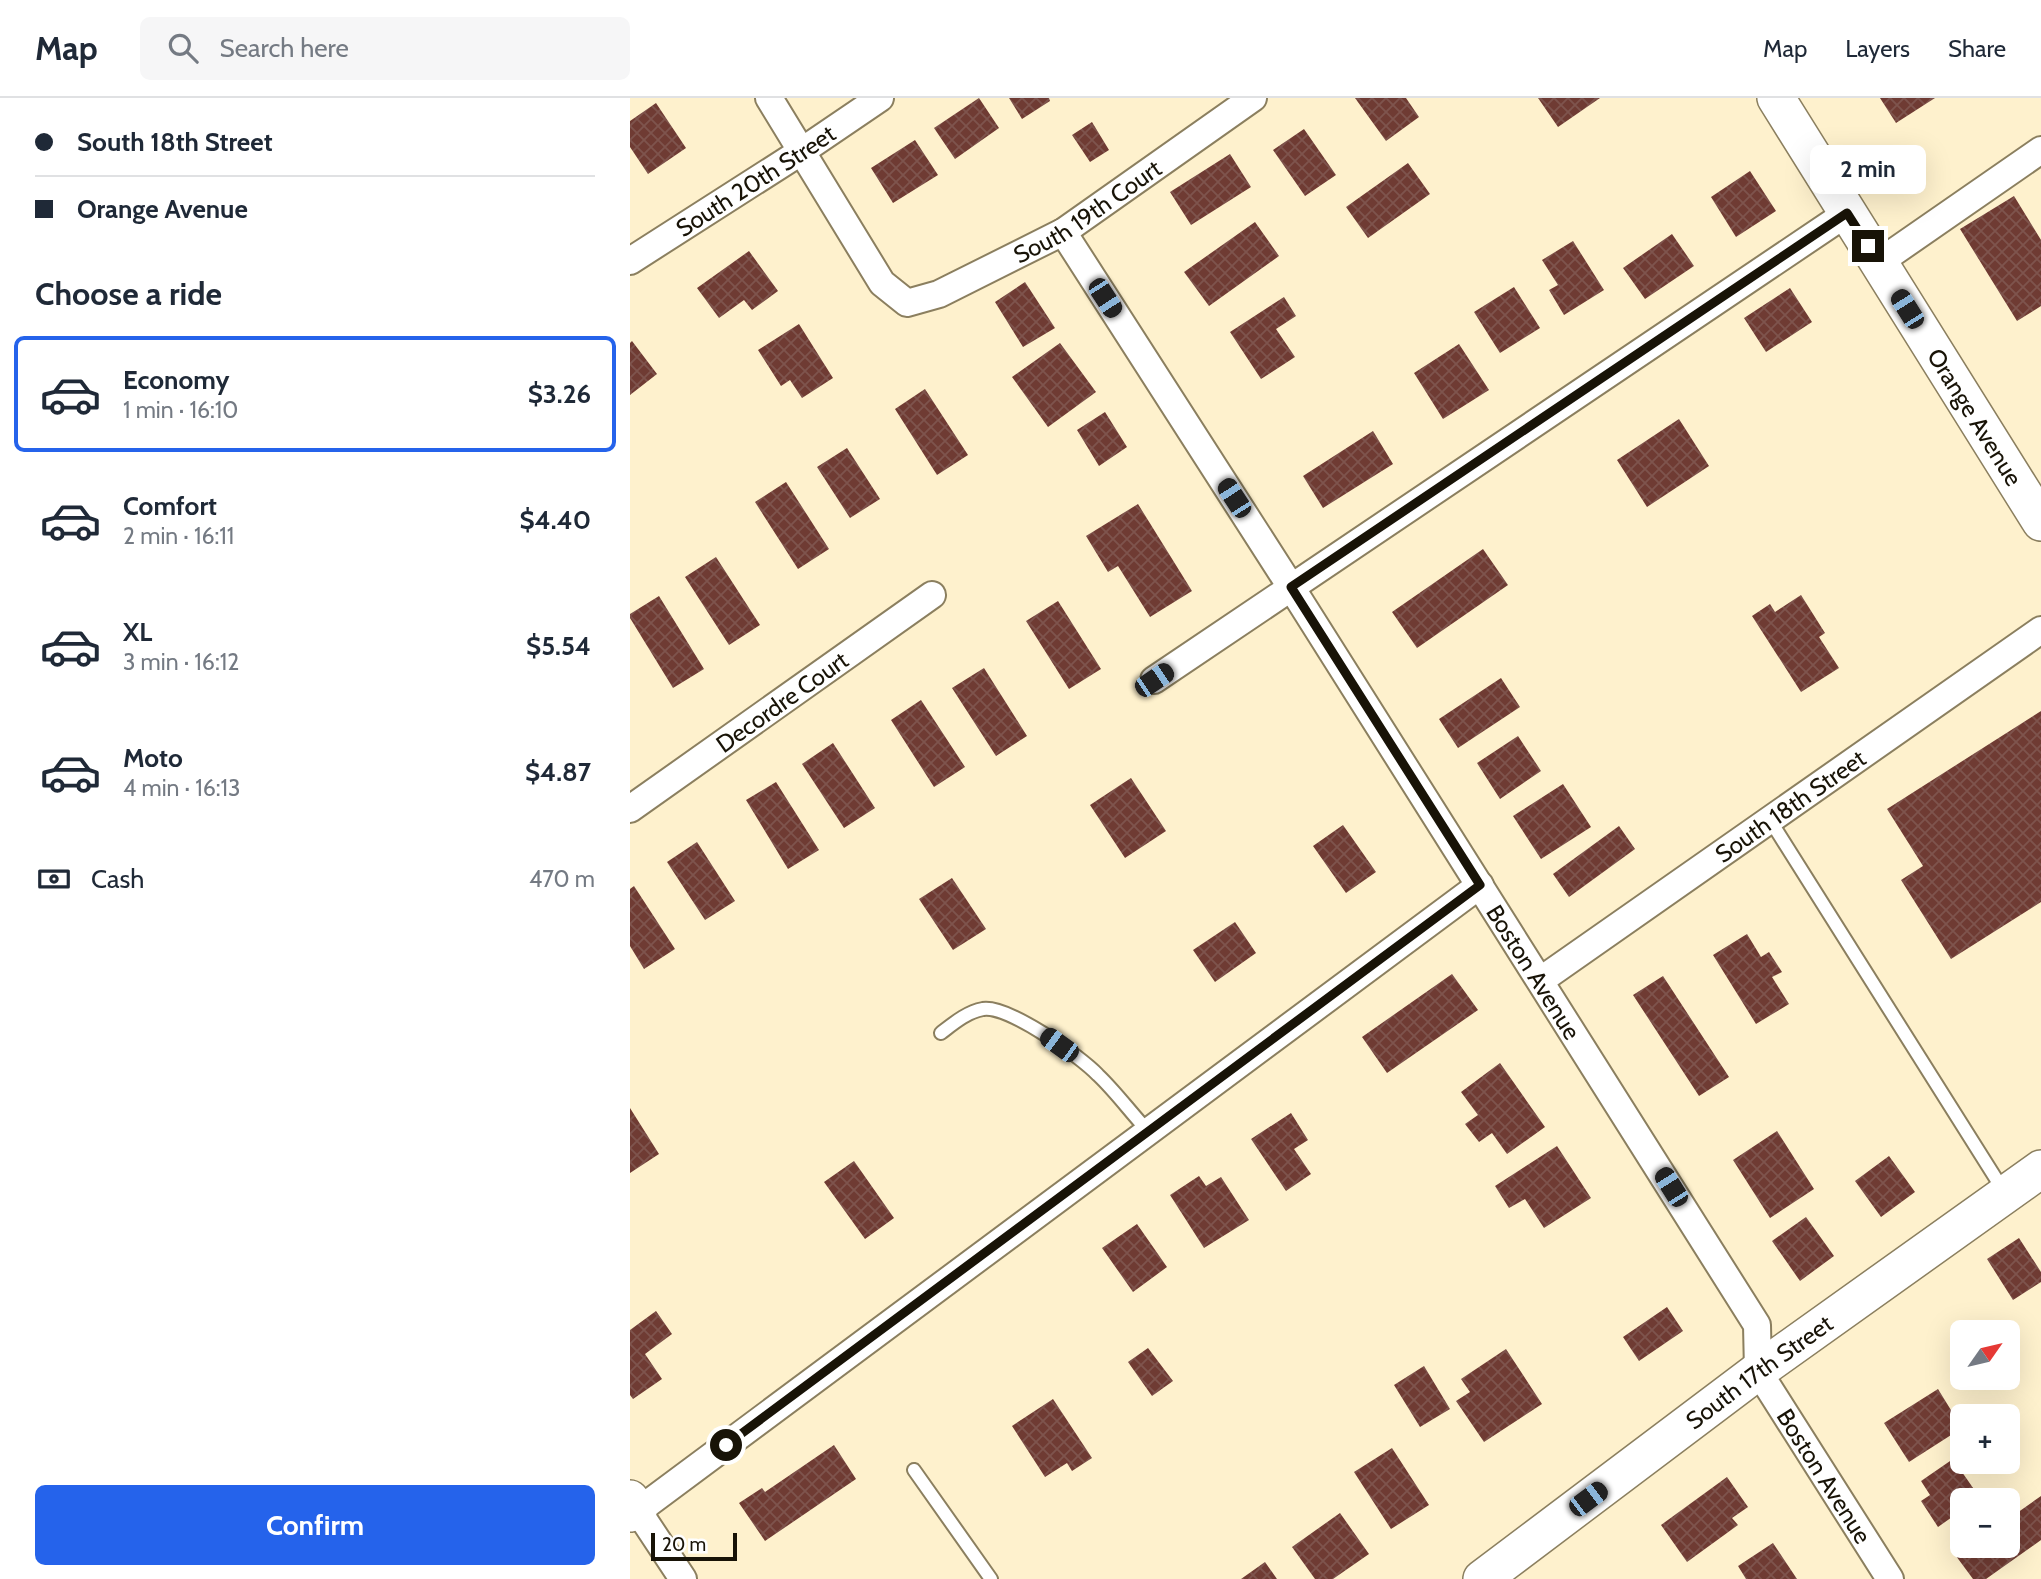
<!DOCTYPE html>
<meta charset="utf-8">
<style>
body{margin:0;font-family:Cabin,sans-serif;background:#f6f6f7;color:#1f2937;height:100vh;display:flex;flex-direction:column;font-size:26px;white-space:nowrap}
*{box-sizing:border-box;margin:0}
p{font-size:23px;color:#747a83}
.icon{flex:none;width:38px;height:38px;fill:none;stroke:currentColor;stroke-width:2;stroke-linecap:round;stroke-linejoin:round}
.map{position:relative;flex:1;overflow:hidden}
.panel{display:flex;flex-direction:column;background:#fff;width:630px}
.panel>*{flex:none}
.guide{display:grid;align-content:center;height:154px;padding:0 35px;background:#fff}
.needle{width:46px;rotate:56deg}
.tools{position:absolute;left:1320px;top:1222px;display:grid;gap:14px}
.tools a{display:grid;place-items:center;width:70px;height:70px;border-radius:10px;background:#fff;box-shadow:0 7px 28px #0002;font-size:35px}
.scale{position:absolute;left:21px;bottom:18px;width:86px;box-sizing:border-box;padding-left:7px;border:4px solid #181307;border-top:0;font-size:19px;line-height:24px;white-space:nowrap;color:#181307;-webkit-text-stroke:5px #fefefe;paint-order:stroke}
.end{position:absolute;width:32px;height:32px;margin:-16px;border:9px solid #181307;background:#fff;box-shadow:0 0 0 4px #fff}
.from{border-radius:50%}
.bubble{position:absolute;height:49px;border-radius:10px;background:#fff;box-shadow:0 7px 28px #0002;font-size:23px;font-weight:700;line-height:49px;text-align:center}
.car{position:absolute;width:21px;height:42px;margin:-21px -10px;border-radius:9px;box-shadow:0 0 5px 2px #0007;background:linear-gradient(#222 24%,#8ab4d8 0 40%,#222 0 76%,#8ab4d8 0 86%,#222 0)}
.guide b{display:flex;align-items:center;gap:24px;height:66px;font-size:26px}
.guide b+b{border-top:2px solid #e0e1e3}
.guide i{width:18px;height:18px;background:#1f2937}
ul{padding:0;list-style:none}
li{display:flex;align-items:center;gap:21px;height:116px;margin:0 14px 10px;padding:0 21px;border:4px solid transparent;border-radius:10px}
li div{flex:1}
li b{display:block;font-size:26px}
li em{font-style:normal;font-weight:700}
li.on{border-color:#2563eb}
li>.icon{width:63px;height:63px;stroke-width:1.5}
h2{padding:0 35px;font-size:32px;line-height:84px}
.pay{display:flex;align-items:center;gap:18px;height:77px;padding:0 35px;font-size:26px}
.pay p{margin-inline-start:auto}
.cta{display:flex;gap:14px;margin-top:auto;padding:14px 35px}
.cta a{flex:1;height:80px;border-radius:10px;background:#2563eb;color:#fff;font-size:28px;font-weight:700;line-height:80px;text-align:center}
header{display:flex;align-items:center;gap:42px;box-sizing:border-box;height:98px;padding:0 35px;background:#fff;border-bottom:2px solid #e0e1e3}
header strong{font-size:33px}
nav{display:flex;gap:38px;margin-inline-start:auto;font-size:24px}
.search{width:490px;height:63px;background:#f6f6f7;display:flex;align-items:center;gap:18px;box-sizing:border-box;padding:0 24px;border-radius:10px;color:#747a83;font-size:26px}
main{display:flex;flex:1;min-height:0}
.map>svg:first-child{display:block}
.building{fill:url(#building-cross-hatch)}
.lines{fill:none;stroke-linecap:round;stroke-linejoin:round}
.lane-casing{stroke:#8b7f5f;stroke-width:16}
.street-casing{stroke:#8b7f5f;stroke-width:30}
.secondary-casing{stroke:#8b7f5f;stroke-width:40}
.lane{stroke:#fff;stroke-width:12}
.street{stroke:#fff;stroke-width:26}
.secondary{stroke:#fff;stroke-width:37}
.route{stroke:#181307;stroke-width:9}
.labels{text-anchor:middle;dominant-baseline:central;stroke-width:7;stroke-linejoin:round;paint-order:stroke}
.street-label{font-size:24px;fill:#181307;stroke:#fefefe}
</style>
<header>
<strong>Map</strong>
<div class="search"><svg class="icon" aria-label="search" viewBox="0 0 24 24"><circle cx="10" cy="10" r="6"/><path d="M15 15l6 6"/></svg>Search here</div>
<nav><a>Map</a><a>Layers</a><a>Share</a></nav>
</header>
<main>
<section class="panel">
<div class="guide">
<b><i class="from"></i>South 18th Street</b>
<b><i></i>Orange Avenue</b>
</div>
<h2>Choose a ride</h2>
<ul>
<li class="on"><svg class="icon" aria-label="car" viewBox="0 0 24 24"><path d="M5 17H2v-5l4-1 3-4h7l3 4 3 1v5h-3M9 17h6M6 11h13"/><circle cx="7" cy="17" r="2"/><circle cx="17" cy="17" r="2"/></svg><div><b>Economy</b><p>1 min · 16:10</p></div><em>$3.26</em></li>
<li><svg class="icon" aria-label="car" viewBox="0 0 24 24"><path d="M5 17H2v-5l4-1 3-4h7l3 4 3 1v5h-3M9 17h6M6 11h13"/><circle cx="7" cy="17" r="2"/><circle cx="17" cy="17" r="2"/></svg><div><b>Comfort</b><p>2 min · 16:11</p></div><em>$4.40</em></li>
<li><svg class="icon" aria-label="car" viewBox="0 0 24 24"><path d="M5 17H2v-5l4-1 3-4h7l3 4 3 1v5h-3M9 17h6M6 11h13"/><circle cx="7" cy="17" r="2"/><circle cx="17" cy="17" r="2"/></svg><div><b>XL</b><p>3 min · 16:12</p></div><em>$5.54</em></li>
<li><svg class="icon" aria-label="car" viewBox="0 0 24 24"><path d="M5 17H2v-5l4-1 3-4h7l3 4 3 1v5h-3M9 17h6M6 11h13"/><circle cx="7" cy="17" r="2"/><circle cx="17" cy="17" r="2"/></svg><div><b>Moto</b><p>4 min · 16:13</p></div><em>$4.87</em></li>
</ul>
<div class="pay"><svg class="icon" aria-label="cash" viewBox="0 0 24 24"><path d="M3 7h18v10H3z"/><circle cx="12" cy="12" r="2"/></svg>Cash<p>470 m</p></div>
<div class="cta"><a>Confirm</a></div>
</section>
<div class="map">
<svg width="1411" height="1481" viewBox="0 0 1411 1481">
<defs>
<pattern id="building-cross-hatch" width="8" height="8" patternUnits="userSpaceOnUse" patternTransform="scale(1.75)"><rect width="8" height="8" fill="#6f3b33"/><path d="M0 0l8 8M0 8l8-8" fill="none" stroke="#7e544d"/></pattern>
</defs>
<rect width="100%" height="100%" fill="#fef1cd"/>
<path class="building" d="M349,0L369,30L325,61L304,30Z
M379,0H419L420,3L392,21Z
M725,0H776L789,19L756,43Z
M908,0H970L928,29Z
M1250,0H1305L1266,25Z
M26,5L56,50L18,76L0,49V23Z
M462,24L479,52L460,64L442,37Z
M674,31L706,77L675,98L643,52Z
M285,42L308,77L263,105L241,70Z
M600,56L621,89L561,127L540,94Z
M778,65L800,96L738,140L716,109Z
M1120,73L1146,113L1106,139L1081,99Z
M1384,98L1411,142V208L1387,223L1330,131Z
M625,124L649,158L579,208L554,174Z
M1042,136L1064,168L1015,201L993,170Z
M943,143L974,192L934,217L919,192L928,187L912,162Z
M119,153L148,193L122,212L114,202L89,220L67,190Z
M395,184L425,230L393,249L365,204Z
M884,189L910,230L870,255L844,214Z
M1160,190L1182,224L1136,254L1114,220Z
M654,199L666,218L646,231L665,259L631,281L600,234Z
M169,226L203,280L172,300L160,282L151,288L128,252Z
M2,243L27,276L0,297V245Z
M430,245L466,294L418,329L382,279Z
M829,246L859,292L813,321L784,275Z
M295,291L338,357L307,377L265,311Z
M475,314L497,349L469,368L447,332Z
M1049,321L1079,368L1017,409L987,362Z
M743,333L763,366L693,410L673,378Z
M217,350L250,401L220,420L187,369Z
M156,384L199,451L168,471L125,404Z
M508,406L562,493L520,519L488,468L478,474L456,438Z
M853,451L878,487L787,550L762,514Z
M86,459L130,527L99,547L55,479Z
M1171,497L1195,535L1189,539L1209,570L1171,594L1122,518L1140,506L1145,514Z
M29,498L74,571L43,590L0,520V516Z
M428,503L471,571L439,591L396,523Z
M354,570L397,638L366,658L322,590Z
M871,580L890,609L828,650L809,621Z
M291,602L335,669L304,689L261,622Z
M1411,613V804L1321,861L1271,782L1293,768L1257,711Z
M888,638L911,673L870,701L847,665Z
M203,645L245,710L214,730L172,666Z
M501,680L536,733L495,760L460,707Z
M146,684L189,752L158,771L116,702Z
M933,686L961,729L911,761L883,718Z
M713,727L746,774L716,795L683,748Z
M989,728L1005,751L939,799L923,776Z
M67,744L105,803L75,822L37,764Z
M322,780L356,831L323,852L289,801Z
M4,788L45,851L14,871L0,848V791Z
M605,824L626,855L585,884L563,852Z
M1117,836L1131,859L1139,854L1152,874L1142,879L1159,906L1126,926L1083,857Z
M822,876L848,912L757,975L732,939Z
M1033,878L1099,979L1069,998L1003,897Z
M870,965L915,1029L877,1056L862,1035L849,1044L835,1026L848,1017L831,994Z
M0,1010L29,1056L0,1075Z
M661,1015L678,1042L664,1051L681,1076L656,1093L621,1041Z
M1147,1033L1184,1091L1140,1120L1103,1062Z
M927,1048L961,1100L914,1130L895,1101L879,1110L865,1088Z
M1259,1058L1285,1094L1251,1119L1225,1083Z
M224,1063L264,1120L235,1141L194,1084Z
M569,1078L576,1088L591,1079L619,1122L574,1150L540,1097Z
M1176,1119L1204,1158L1170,1183L1142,1143Z
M507,1126L537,1169L503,1194L472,1150Z
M1389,1140L1411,1174V1184L1383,1202L1357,1161Z
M1037,1209L1053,1233L1009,1263L993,1239Z
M26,1213L42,1236L15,1256L32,1281L3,1301L0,1297V1232Z
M518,1250L543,1283L522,1298L498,1264Z
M876,1251L912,1306L854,1344L826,1303L840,1294L831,1281Z
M794,1268L820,1311L790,1329L764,1287Z
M1308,1291L1332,1330L1279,1364L1254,1325Z
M423,1301L462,1360L442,1373L437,1365L415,1379L382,1328Z
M204,1347L226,1381L135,1443L109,1405L132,1390L135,1394Z
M762,1350L799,1407L761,1431L724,1374Z
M1323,1361L1350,1400L1332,1402V1412L1308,1429L1291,1403L1300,1397L1291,1383Z
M1097,1379L1118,1409L1102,1420L1108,1427L1057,1464L1031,1427Z
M1411,1398V1442L1356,1481H1343L1326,1458L1341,1447H1377V1422Z
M710,1415L739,1456L703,1481H685L662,1449Z
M1143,1445L1167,1481H1116L1108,1468Z
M635,1464L647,1481H611Z"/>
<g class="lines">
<defs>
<path id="lane" d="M1140,722L1375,1095
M311,935C324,925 337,914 353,911C378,907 450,958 468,977C486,994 501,1015 518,1033
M284,1372L361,1481"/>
<g id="street">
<path id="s1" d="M139,0L252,185L277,205L309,196L433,134L623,0"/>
<path id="s2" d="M433,134L661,489L1127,1227L1128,1273L1260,1481"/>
<path id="s3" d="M0,163L172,53L250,0"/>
<path d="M1248,165L1411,52"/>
<path d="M524,582L1217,115"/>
<path id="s4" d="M0,711L302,497"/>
<path id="s5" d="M911,882L1411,532"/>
<path d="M53,1481L8,1413L850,787"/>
</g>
<g id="secondary">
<path id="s6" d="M1146,0L1411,424"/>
<path d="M0,1401L8,1413L0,1415"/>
<path id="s7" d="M852,1481L1128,1273L1411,1071"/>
</g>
</defs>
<use href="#lane" class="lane-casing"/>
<use href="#street" class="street-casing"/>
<use href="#secondary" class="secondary-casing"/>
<use href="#lane" class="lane"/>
<use href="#street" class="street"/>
<use href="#secondary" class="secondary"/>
</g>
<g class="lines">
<path class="route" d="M96,1347L850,787L661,489L1217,115L1238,148"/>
</g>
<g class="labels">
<g class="street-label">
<text stroke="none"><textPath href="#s3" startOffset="149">South 20th Street</textPath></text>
<text stroke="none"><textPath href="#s1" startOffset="452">South 19th Court</textPath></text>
<text stroke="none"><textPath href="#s6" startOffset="376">Orange Avenue</textPath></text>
<text stroke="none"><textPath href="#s4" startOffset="186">Decordre Court</textPath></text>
<text stroke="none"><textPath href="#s5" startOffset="304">South 18th Street</textPath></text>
<text stroke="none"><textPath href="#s2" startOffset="877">Boston Avenue</textPath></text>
<text stroke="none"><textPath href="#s7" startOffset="346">South 17th Street</textPath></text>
<text stroke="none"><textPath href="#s2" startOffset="1465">Boston Avenue</textPath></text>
</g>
</g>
</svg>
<div class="tools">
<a><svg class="needle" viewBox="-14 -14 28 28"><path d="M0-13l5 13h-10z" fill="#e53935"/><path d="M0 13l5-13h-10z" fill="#747a83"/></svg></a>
<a>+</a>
<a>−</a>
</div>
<div class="scale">20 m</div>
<i class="end from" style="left:96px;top:1347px"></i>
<i class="end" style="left:1238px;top:148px"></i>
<div class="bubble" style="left:1180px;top:47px;width:116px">2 min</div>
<i class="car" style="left:475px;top:200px;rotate:147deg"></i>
<i class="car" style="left:1277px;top:211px;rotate:328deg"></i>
<i class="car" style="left:604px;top:400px;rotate:327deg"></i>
<i class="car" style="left:524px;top:582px;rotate:56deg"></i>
<i class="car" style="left:429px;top:947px;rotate:306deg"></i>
<i class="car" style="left:1041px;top:1089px;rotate:328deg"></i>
<i class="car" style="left:958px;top:1401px;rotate:53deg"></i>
</div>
</main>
